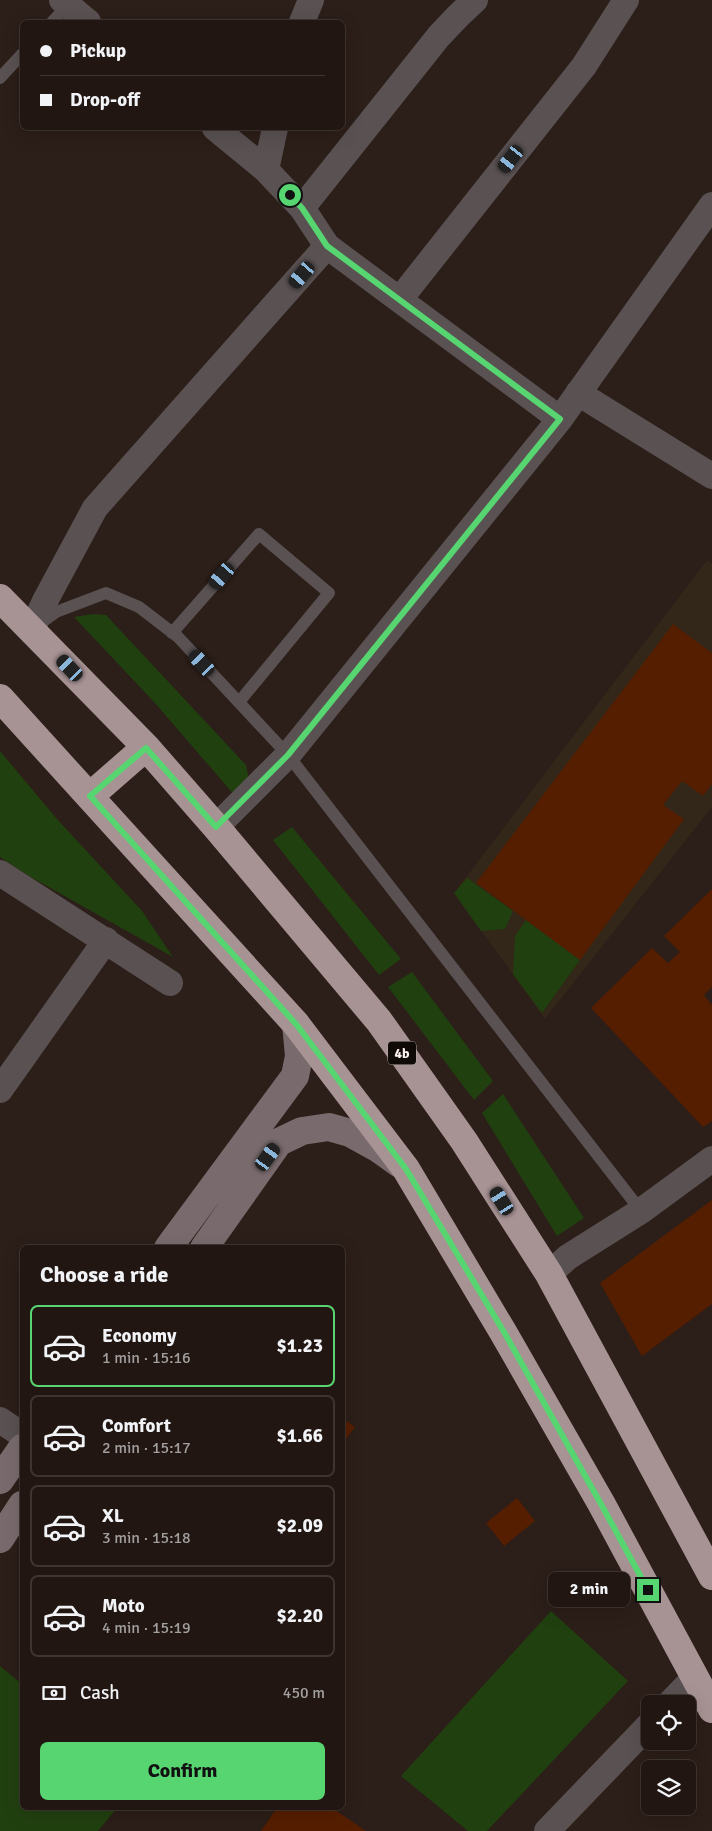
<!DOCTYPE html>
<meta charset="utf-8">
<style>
body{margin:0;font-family:Signika,sans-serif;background:#2d2320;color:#f1f3f6;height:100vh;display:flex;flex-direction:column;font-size:19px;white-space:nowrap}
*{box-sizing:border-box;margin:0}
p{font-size:16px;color:#a29f9f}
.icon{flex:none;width:28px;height:28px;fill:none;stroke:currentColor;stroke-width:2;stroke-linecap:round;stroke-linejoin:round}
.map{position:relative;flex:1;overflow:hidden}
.sheet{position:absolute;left:20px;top:1245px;width:325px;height:565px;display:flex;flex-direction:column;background:#211612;border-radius:8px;box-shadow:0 5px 20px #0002,0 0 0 1px #3e3532}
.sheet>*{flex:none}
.guide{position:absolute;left:20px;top:20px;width:325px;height:110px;border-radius:8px;box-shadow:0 5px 20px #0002,0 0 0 1px #3e3532;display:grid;align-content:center;height:110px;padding:0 20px;background:#211612}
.buttons{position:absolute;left:641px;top:1695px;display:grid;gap:10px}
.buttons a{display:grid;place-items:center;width:55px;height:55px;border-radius:8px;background:#211612;box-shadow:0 5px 20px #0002,0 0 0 1px #3e3532;font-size:25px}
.end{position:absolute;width:22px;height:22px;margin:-11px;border:6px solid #57d570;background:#111;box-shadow:0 0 0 2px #111}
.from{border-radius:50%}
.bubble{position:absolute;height:35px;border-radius:8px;background:#211612;box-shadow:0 5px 20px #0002,0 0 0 1px #3e3532;font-size:16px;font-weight:700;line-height:35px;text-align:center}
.car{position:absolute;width:15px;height:30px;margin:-15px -8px;border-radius:6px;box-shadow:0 0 4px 1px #0007;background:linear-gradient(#222 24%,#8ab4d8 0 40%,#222 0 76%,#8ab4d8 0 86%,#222 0)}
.guide b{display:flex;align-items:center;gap:18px;height:48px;font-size:19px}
.guide b+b{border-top:1px solid #3e3532}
.guide i{width:12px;height:12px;background:#f1f3f6}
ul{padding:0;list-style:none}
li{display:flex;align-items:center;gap:15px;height:82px;margin:0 10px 8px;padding:0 10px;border:2px solid #3e3532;border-radius:8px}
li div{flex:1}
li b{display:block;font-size:19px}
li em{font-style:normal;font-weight:700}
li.current{border-color:#57d570}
li>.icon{width:45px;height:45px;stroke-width:1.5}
h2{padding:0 20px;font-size:22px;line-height:60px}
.pay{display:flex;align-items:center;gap:12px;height:55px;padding:0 20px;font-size:19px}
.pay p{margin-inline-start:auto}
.action{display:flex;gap:10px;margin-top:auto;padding:10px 20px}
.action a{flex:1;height:58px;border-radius:8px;background:#57d570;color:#111;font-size:20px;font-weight:700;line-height:58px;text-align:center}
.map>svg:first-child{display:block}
.medical{fill:#322718}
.green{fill:#214010}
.building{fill:#551e00}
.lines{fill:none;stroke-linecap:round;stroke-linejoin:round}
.lane{stroke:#595152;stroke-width:12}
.street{stroke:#595152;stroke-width:26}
.secondary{stroke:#796b6d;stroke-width:28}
.highway{stroke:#a79294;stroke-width:28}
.route{stroke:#57d570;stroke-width:6}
.labels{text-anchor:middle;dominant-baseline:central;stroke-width:4.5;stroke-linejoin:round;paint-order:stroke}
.shield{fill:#100a07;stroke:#b5aca8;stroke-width:1}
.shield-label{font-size:14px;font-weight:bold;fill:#fcf2ed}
</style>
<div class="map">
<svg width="712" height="1831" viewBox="0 0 712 1831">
<rect width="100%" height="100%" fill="#2c1e18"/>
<path class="medical" d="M707,560L712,564V807L545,1019L454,893Z"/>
<path class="green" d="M93,614L106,615L246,765L249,780L236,797L154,702L74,617Z
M0,751L57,819L142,911L173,957L29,876L0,857Z
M292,827L401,959L379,975L273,840Z
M467,878L513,911L505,929L481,931L454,893Z
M526,920L580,960L542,1013L513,974L515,936Z
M412,972L493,1081L474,1100L388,987Z
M503,1094L584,1218L557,1236L482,1113Z
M551,1611L628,1681L487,1831H468L401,1776Z
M0,1666L22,1684V1808H117L98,1831H0Z"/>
<path class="building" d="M673,624L712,653V784L703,796L682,781L663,805L684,819L580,960L476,883Z
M712,889V987L704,995L712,1005V1121L703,1127L591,1008L652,948L668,963L680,952L664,936Z
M712,1200V1304L642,1356L600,1283Z
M342,1418L355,1427L342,1444Z
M517,1498L535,1521L504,1546L486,1523Z
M277,1808H332L366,1831H261Z"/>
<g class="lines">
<path class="lane" d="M52,22L67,6
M0,78L22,54
M41,623L56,612L106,593L139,607L178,637L288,755L641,1211
M172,633L259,534L329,593L239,702"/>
<path class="street" d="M62,0L88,22
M302,22L311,0
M215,128L266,170L302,208L327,246L560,419
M266,170L275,128
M302,208L439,36L458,16L475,0
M400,299L584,66L626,0
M578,393L712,476
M32,629L45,601L95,508L327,246
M216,827L288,755L560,419L712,205
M0,873L170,983
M0,1090L106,940
M549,1274L568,1257L641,1211L712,1159
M0,1420L22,1435
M669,1704L695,1677
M547,1831L650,1724"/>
<path class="secondary" d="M168,1248L295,1076L299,1056L296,1024
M204,1248L279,1142L302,1131L329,1127L350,1133L379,1149L400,1164
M0,1480L22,1448
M0,1539L22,1505"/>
<path class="highway" d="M0,598L146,747L216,827L379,1021L464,1141L549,1274L712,1576
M0,698L296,1024L406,1169L503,1332L601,1503L712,1709
M90,796L146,747"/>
</g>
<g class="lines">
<path class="route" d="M290,195L302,208L327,246L560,419L288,755L216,827L146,748L90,796L296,1024L406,1169L504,1332L601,1504L648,1590"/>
</g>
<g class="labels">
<rect class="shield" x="388" y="1041.5" width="28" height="23" rx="4"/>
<g class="shield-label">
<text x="402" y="1053">4b</text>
</g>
</g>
</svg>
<div class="buttons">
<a><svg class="icon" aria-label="locate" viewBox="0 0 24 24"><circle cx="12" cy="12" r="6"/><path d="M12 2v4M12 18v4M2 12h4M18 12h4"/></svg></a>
<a><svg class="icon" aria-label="layers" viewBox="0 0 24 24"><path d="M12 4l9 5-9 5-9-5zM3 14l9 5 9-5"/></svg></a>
</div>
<i class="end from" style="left:290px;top:195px"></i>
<i class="end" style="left:648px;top:1590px"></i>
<div class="bubble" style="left:548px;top:1572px;width:82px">2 min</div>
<i class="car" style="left:511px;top:159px;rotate:218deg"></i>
<i class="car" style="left:302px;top:275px;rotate:221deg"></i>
<i class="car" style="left:222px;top:576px;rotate:221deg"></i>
<i class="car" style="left:202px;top:663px;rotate:317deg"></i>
<i class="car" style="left:70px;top:668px;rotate:316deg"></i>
<i class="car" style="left:268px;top:1157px;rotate:36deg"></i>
<i class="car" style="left:502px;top:1201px;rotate:328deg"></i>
<div class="guide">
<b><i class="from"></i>Pickup</b>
<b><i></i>Drop-off</b>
</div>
<section class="sheet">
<h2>Choose a ride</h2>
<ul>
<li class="current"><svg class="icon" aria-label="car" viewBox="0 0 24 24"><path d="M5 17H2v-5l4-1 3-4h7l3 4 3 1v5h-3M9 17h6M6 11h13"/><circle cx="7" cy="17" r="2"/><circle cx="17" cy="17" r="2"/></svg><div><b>Economy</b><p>1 min · 15:16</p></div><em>$1.23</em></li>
<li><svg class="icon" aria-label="car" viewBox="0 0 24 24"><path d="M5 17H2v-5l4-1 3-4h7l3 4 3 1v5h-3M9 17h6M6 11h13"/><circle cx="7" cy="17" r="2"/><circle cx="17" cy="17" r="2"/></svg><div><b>Comfort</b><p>2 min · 15:17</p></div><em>$1.66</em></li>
<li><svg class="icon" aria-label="car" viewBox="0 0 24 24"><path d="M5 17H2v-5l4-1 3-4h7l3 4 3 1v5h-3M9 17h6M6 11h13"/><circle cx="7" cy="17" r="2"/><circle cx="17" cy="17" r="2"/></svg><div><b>XL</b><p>3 min · 15:18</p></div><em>$2.09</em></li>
<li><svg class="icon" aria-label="car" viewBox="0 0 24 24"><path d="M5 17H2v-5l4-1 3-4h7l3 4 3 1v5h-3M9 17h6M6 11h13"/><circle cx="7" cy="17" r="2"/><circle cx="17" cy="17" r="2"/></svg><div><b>Moto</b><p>4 min · 15:19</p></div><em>$2.20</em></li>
</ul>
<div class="pay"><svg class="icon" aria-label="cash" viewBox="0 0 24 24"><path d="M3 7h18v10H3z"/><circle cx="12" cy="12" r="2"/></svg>Cash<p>450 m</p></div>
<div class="action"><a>Confirm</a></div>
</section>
</div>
